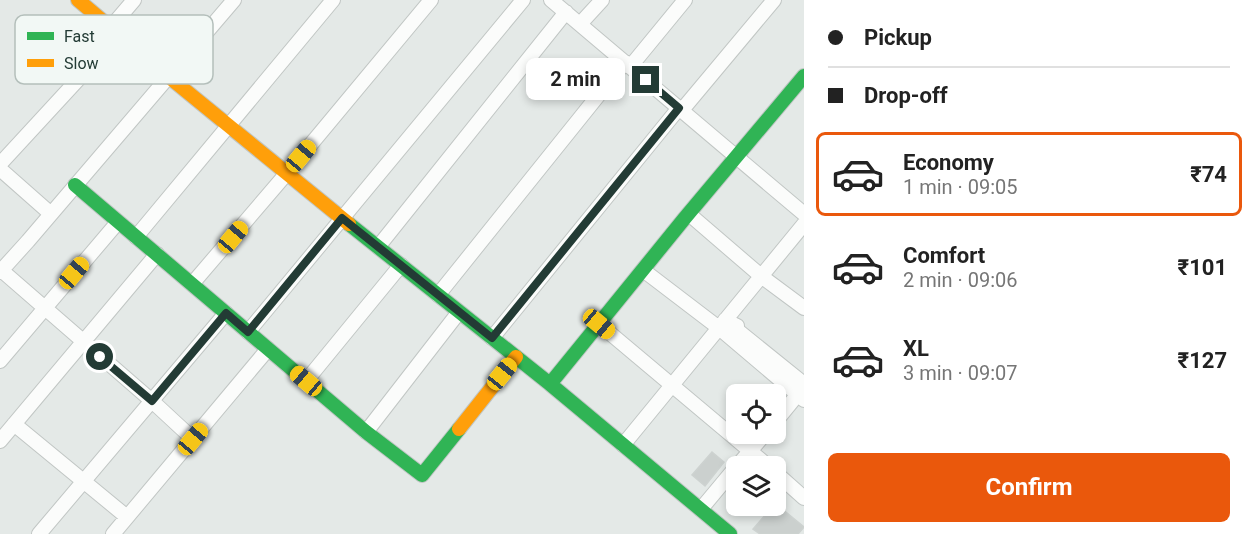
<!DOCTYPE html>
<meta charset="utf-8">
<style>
body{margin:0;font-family:Roboto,sans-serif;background:#f6f6f6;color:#222;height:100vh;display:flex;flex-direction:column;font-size:22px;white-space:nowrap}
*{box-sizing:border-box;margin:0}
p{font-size:20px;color:#767676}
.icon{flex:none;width:33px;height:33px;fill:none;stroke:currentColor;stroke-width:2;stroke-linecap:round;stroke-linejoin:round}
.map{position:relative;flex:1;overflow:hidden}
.panel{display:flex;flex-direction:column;background:#fff;width:450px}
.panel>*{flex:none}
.banner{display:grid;align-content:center;height:132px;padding:0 24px;background:#fff}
.buttons{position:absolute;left:726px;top:384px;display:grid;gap:12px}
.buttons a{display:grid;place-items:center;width:60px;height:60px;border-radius:9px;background:#fff;box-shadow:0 3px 9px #0003;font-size:30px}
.end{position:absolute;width:27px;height:27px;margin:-14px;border:8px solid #233b35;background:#fff;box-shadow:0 0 0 3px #fff}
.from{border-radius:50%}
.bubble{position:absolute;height:42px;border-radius:9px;background:#fff;box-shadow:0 3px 9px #0003;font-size:20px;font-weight:700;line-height:42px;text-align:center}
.car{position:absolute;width:18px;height:36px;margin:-18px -9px;border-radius:8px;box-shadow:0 0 4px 2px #0007;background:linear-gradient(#f5c518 24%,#345 0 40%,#f5c518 0 76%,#345 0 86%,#f5c518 0)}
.banner b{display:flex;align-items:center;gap:21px;height:57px;font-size:22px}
.banner b+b{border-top:2px solid #e0e0e0}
.banner i{width:15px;height:15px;background:#222}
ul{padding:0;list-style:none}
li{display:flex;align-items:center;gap:18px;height:84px;margin:0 12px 9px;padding:0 12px;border:3px solid transparent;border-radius:9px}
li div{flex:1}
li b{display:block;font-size:22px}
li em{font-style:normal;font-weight:700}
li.on{border-color:#ea580c}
li>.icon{width:54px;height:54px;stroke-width:1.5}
.button{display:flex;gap:12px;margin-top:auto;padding:12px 24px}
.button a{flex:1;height:69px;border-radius:9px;background:#ea580c;color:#fff;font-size:24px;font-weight:700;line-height:69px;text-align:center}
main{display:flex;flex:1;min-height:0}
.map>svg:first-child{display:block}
.building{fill:#cbd0ce;stroke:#cdd2d0;stroke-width:1.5}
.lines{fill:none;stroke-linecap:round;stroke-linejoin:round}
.street-casing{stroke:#c1c6c4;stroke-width:16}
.fast-casing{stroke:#c0c6c4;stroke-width:16}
.slow-casing{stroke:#c0c6c4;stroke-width:16}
.street{stroke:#fbfcfb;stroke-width:14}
.fast{stroke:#30b455;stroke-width:14}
.slow{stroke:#ff9f0a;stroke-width:14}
.route{stroke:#233b35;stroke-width:8}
.key{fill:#f2f8f5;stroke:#b4bfbb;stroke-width:1.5}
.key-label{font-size:16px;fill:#233b35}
</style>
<main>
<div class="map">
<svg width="804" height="534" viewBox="0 0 804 534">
<rect width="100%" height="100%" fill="#e4e9e7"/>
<path class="building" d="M712,452L724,462L705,486L692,475Z
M776,504L804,527L798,534H760L753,529L773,506H776Z"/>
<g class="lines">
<defs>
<path id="street" d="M551,0L804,214
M580,24L602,0
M111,27L134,0
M630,67L685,0
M682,110L774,0
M0,164L119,35
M0,169L51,214
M689,214L761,276L804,308
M136,237L333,0
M378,247L566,12
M0,269L152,401L193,439
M643,270L719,328L804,400
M0,272L28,241L234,0
M192,284L287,173L431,0
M438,295L625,62
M725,320L737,326V330L804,384
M599,324L768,466
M248,332L523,0
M492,338L679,108
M0,361L118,222
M306,381L401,265
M776,421L803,388
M14,424L127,517
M366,432L459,312
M0,441L157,254
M623,445L804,224
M737,466L765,434
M776,473L804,498
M701,509L736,467
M39,534L226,313
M113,534L268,349"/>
<path id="fast" d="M75,185L366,432L422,475L459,429
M349,224L550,384L730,534
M550,384L684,219L804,76"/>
<path id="slow" d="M78,0L169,77L349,224
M459,429L516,357"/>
</defs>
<use href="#street" class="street-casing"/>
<use href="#fast" class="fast-casing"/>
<use href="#slow" class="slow-casing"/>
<use href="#street" class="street"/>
<use href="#fast" class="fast"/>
<use href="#slow" class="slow"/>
</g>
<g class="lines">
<path class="route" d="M100,357L152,401L226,313L248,332L342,218L492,338L679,108L646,80"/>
</g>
<rect x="15" y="15" width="198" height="69" rx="9" class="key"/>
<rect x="27" y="32" width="27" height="8" fill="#30b455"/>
<rect x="27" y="59" width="27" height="8" fill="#ff9f0a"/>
<g class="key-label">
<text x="64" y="42">Fast</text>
<text x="64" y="69">Slow</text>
</g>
</svg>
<div class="buttons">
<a><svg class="icon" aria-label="locate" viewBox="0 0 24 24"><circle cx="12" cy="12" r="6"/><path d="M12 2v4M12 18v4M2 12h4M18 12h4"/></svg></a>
<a><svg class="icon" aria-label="layers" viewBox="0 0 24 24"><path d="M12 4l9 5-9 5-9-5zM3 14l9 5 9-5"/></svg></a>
</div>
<i class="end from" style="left:100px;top:357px"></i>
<i class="end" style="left:646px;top:80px"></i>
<div class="bubble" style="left:526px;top:58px;width:99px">2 min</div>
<i class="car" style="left:301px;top:156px;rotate:40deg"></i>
<i class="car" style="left:233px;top:237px;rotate:40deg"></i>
<i class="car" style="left:74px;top:273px;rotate:40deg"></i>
<i class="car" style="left:599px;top:324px;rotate:130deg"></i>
<i class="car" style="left:502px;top:374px;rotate:39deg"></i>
<i class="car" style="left:306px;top:381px;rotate:310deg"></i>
<i class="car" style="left:193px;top:439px;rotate:40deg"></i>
</div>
<section class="panel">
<div class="banner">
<b><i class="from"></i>Pickup</b>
<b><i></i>Drop-off</b>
</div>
<ul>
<li class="on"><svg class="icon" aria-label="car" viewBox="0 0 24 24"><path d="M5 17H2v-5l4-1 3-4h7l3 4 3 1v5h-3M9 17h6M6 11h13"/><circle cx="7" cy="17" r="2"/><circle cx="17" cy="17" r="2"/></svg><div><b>Economy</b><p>1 min · 09:05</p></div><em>₹74</em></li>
<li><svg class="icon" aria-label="car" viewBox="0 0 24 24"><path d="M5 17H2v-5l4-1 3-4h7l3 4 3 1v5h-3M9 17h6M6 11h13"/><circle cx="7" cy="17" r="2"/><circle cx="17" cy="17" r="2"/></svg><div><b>Comfort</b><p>2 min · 09:06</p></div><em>₹101</em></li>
<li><svg class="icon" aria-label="car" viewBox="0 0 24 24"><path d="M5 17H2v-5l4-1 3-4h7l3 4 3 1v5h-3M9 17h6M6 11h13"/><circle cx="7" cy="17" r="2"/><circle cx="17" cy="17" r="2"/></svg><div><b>XL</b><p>3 min · 09:07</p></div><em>₹127</em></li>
</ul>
<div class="button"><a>Confirm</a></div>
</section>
</main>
